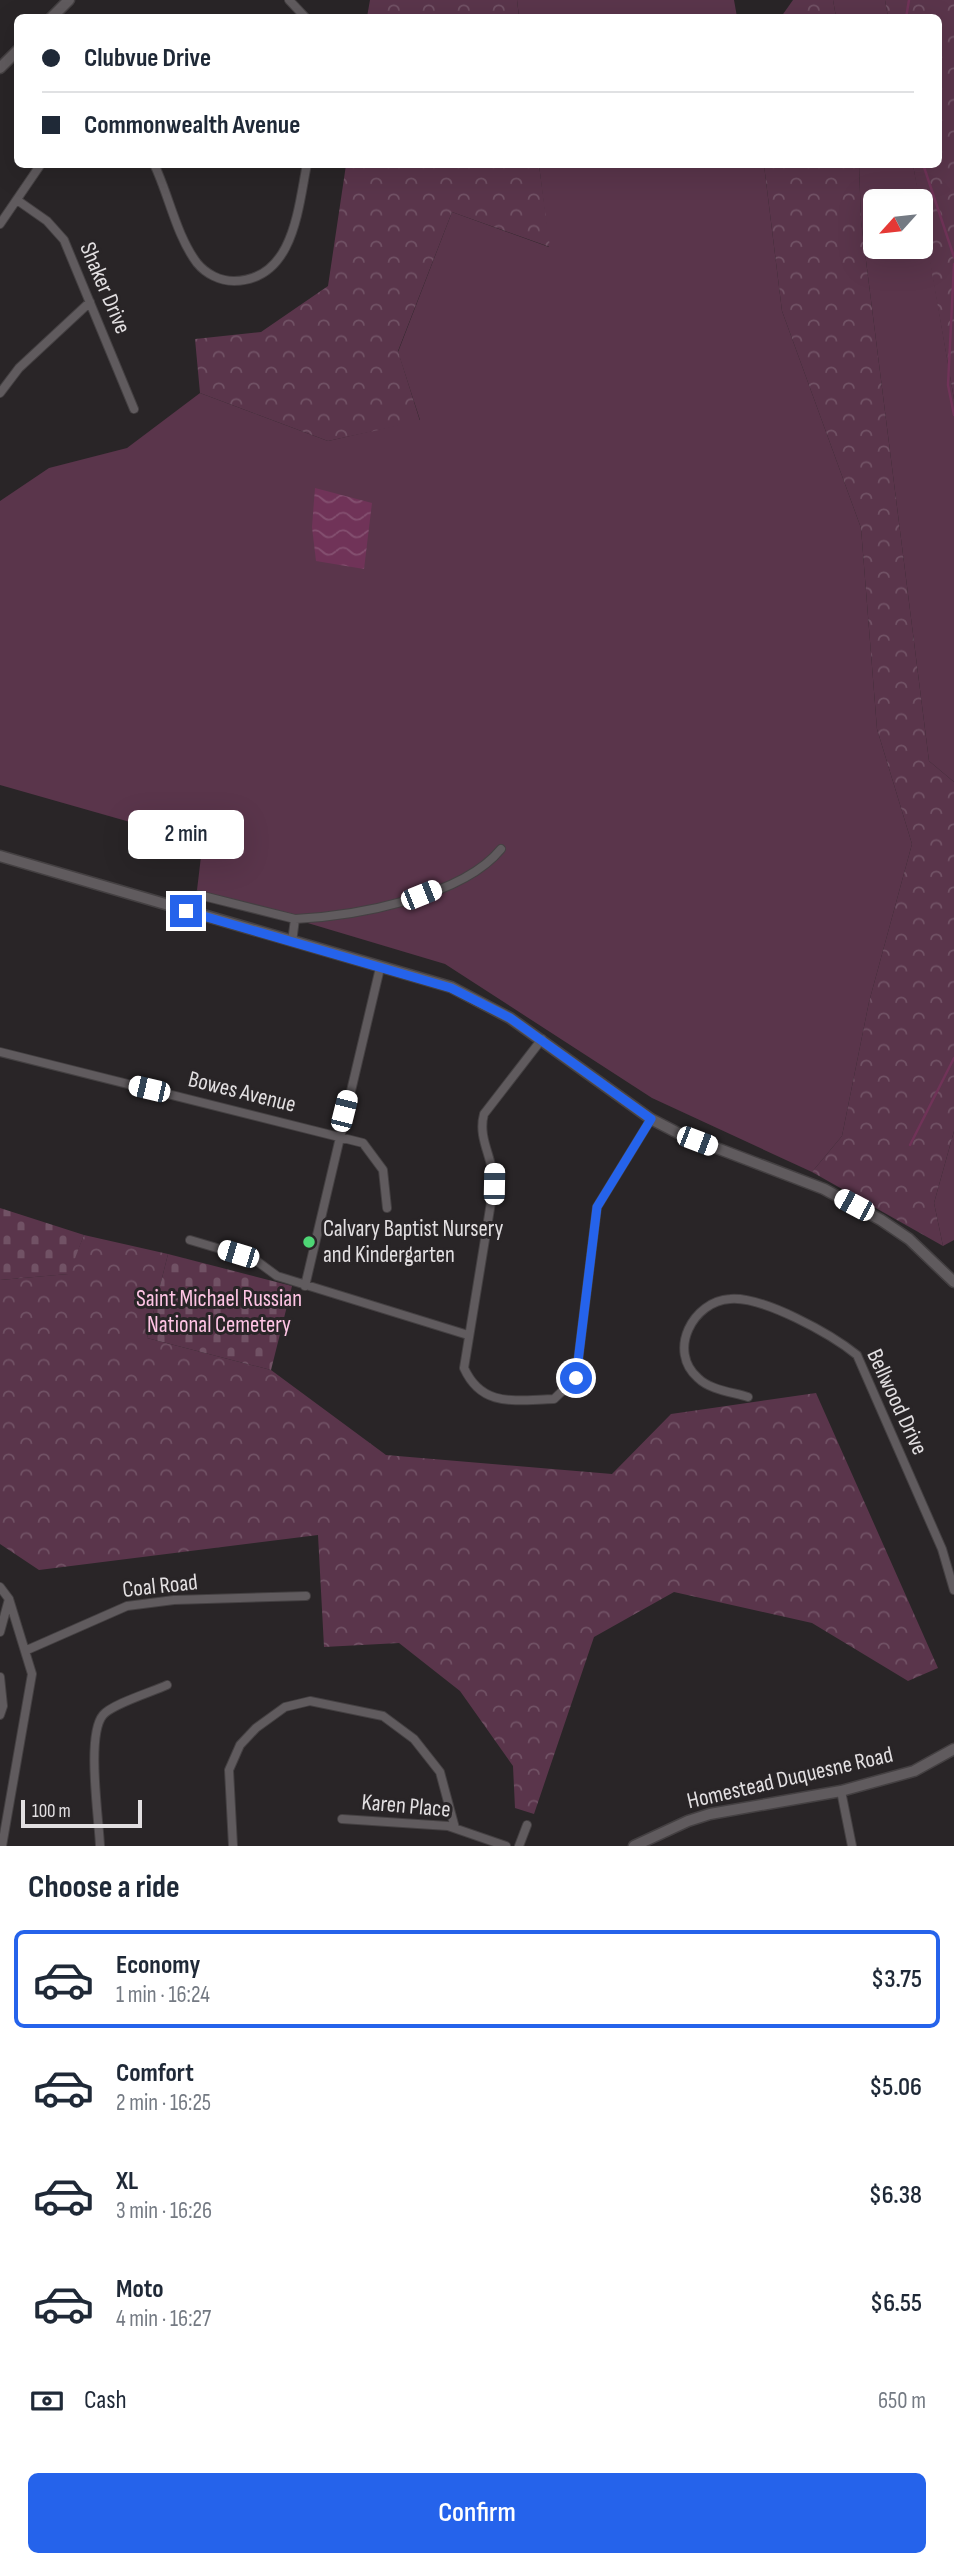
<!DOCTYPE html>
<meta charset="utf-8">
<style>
body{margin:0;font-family:"Sofia Sans Condensed",sans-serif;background:#f2f2f3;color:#1f2937;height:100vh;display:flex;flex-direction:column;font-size:26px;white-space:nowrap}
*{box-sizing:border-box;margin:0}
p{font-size:23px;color:#747a83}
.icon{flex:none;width:38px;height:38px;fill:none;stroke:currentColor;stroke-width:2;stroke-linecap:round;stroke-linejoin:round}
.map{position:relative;height:1846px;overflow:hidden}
.details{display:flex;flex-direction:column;background:#fff;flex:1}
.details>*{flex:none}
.guide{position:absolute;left:14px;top:14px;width:928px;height:154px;border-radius:10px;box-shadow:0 7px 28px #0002;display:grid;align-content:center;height:154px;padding:0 28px;background:#fff}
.needle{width:46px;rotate:243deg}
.fabs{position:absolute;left:863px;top:189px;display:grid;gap:14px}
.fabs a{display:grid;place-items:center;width:70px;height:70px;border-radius:10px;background:#fff;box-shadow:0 7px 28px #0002;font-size:35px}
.scale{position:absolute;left:21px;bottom:18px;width:121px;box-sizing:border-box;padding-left:7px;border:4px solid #e2dfe1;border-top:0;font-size:19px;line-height:24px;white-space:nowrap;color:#e2dfe1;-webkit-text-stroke:5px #292527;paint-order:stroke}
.end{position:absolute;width:32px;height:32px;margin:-16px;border:9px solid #2563eb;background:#fff;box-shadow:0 0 0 4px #fff}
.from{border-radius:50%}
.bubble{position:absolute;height:49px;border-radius:10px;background:#fff;box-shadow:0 7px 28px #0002;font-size:23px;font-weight:600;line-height:49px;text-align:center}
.car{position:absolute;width:21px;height:42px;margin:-21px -10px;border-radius:9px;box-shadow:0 0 5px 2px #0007;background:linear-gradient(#fff 24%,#345 0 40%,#fff 0 76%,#345 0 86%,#fff 0)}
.guide b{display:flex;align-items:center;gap:24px;height:66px;font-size:26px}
.guide b+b{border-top:2px solid #e0e1e3}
.guide i{width:18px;height:18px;background:#1f2937}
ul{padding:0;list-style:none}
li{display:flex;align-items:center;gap:21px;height:98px;margin:0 14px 10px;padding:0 14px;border:4px solid transparent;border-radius:10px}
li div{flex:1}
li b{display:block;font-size:26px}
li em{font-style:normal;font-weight:600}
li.on{border-color:#2563eb}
li>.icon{width:63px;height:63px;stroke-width:1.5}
h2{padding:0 28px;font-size:32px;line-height:84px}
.pay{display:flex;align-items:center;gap:18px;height:77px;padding:0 28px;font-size:26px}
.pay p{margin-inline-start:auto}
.primary-button{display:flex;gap:14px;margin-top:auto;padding:14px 28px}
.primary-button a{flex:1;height:80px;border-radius:10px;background:#2563eb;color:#fff;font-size:28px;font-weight:600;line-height:80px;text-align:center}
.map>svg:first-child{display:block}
.green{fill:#5a354b}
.forest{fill:url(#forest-crowns)}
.cemetery{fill:url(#cemetery-stones)}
.water{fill:url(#water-waves)}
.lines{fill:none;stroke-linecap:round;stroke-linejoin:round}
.stream{stroke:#703358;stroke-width:2.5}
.street-casing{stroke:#444042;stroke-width:10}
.secondary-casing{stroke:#444042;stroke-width:13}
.street{stroke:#605b5e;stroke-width:8}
.secondary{stroke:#605b5e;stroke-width:10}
.route{stroke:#2563eb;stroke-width:9}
.poi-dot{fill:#4ed675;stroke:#292527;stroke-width:2.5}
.labels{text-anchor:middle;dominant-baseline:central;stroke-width:6;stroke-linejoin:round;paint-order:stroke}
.street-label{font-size:23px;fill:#e2dfe1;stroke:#292527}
.poi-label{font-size:23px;fill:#e2dfe1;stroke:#292527;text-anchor:start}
.park-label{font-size:23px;fill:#ffc5e5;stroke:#292527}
</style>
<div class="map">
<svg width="954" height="1846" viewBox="0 0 954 1846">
<defs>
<pattern id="forest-crowns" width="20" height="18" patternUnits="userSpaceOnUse" patternTransform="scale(1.75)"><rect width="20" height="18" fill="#5a354b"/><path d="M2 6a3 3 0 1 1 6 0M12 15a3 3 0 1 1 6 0" fill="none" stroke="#715265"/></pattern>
<pattern id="cemetery-stones" width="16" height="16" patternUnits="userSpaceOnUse" patternTransform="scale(1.75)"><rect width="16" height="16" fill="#5a354b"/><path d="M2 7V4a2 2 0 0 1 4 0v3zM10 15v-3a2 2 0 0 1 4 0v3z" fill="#715265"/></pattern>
<pattern id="water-waves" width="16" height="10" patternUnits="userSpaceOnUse" patternTransform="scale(1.75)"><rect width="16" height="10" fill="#703358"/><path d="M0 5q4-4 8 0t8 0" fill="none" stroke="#845070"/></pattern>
</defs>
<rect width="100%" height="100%" fill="#292527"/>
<path class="green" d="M517,0H734L737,17H519Z
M833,0H885L888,17H836Z
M539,165H764L782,311L861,528L877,729L912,844L869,1002L842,1136L812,1172L652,1098L445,964L197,890L202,848L151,828L0,785V501L49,468L127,448L200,393L328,441L420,420L398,352L452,212L549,247Z
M859,165H913L920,201H875V247H920L921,206L954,399V782L929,761L861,221Z
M954,1131V1240L943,1246L934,1203Z"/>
<path class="forest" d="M370,0H517L519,17H367Z
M793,0H833L836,17H781Z
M885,0H954V399L913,165L938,164V18L888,17Z
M346,165H539L550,247L452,212L398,351L420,421L328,441L200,393L195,339L261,332L328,286Z
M764,165H859L861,221L929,761L954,782V1131L934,1203L943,1246L812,1172L842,1136L869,1002L912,844L877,729L861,528L782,311Z
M84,1235L168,1254L147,1338L271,1370L386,1455L612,1474L671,1414L816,1393L938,1668L908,1681L812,1623L674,1592L594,1637L534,1814L515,1808L513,1766L460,1691L399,1643L324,1647L318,1535L39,1570L0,1544V1280L68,1274Z"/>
<path class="cemetery" d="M0,1208L84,1235L69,1274L0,1280Z
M168,1254L292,1286L271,1370L147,1338Z"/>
<path class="water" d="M315,488L372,503L364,569L316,561L312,527Z"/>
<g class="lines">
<path class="stream" d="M906,18L909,0
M923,164L954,257
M954,264L948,385L954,415
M910,1145L954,1058"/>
<defs>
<path id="street" d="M289,0L306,18
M154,164C169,195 176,235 197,263C206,274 220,281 234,281C294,280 298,208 307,164
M17,200L47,221L64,240L134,409
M0,224L41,164
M0,393L19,368L90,302
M199,895L295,919
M292,942L295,919C355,916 462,897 501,849
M542,1039L484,1114C477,1139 494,1159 494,1184L464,1368C482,1408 515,1400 554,1399L576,1378L597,1207L651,1119
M0,1052L363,1143L383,1170L387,1208
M190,1240L254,1259L277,1276L468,1335
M305,1286L380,968
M748,1397C732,1392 710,1390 698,1378C667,1351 693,1301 730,1299C763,1296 831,1334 857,1355L942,1549L954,1590
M0,1587L9,1599L32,1674L2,1846
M0,1632L9,1599
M27,1650L127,1606L174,1600L306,1596
M0,1677L3,1706L0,1715
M841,1791L852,1846
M342,1819L448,1826L506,1846
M100,1846C99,1819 86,1735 103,1715C112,1704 152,1692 167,1685
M233,1846L229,1770L240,1745L256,1728L285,1707L310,1701L383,1716L414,1739L440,1772L455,1828
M519,1846L527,1825"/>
<path id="secondary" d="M51,18L69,0
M0,68L18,50
M0,856L451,987L510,1018L651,1119L680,1134L824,1189L881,1220L909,1239L954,1282
M634,1846L688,1821L710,1814L841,1791L914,1771L954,1749"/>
</defs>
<use href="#street" class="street-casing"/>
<use href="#secondary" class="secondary-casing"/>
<use href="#street" class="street"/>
<use href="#secondary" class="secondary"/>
</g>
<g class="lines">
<path class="route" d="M186,911L451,988L510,1018L651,1119L597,1207L576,1378"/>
</g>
<circle class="poi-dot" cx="309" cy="1242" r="7"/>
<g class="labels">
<g class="street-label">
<text transform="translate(105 288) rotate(67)">Shaker Drive</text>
<text transform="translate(242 1092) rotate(14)">Bowes Avenue</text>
<text transform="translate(897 1402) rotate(65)">Bellwood Drive</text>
<text transform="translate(160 1586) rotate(-6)">Coal Road</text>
<text transform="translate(790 1778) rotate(-13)">Homestead Duquesne Road</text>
<text transform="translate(406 1806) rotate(5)">Karen Place</text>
</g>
<g class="poi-label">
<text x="323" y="1229">Calvary Baptist Nursery<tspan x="323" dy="26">and Kindergarten</tspan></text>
</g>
<g class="park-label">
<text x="219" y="1299">Saint Michael Russian<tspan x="219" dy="26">National Cemetery</tspan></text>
</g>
</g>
</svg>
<div class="fabs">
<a><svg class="needle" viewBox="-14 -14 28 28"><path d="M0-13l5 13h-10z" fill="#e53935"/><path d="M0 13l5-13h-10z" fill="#747a83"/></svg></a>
</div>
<div class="scale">100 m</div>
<i class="end from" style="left:576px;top:1378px"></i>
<i class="end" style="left:186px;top:911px"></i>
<div class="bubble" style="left:128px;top:810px;width:116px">2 min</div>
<i class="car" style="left:421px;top:895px;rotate:68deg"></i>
<i class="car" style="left:149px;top:1089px;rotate:283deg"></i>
<i class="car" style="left:344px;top:1111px;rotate:14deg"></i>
<i class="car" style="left:697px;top:1141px;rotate:111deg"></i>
<i class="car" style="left:494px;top:1184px;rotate:1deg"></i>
<i class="car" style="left:854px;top:1205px;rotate:298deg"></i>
<i class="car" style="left:238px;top:1254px;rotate:287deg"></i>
<div class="guide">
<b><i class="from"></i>Clubvue Drive</b>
<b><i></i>Commonwealth Avenue</b>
</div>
</div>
<section class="details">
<h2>Choose a ride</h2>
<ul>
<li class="on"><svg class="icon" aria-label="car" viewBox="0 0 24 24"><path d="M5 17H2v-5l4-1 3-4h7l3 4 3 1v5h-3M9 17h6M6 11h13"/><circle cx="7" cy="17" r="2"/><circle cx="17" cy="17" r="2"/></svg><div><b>Economy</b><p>1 min · 16:24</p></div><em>$3.75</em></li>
<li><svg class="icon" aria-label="car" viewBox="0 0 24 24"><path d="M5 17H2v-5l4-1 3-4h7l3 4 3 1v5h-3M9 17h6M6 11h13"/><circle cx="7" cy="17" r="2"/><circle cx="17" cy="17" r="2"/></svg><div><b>Comfort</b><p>2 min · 16:25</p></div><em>$5.06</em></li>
<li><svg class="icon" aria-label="car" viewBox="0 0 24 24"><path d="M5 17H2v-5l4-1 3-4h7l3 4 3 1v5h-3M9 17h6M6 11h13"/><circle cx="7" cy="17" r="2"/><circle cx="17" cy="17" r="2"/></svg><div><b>XL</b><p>3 min · 16:26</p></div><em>$6.38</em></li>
<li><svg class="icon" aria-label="car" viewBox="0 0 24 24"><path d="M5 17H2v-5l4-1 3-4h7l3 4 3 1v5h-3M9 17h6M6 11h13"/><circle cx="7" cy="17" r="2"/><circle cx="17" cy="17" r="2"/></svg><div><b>Moto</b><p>4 min · 16:27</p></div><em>$6.55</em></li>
</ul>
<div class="pay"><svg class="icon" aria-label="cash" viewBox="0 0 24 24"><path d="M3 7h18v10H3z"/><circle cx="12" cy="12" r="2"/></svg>Cash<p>650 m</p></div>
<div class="primary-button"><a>Confirm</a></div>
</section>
